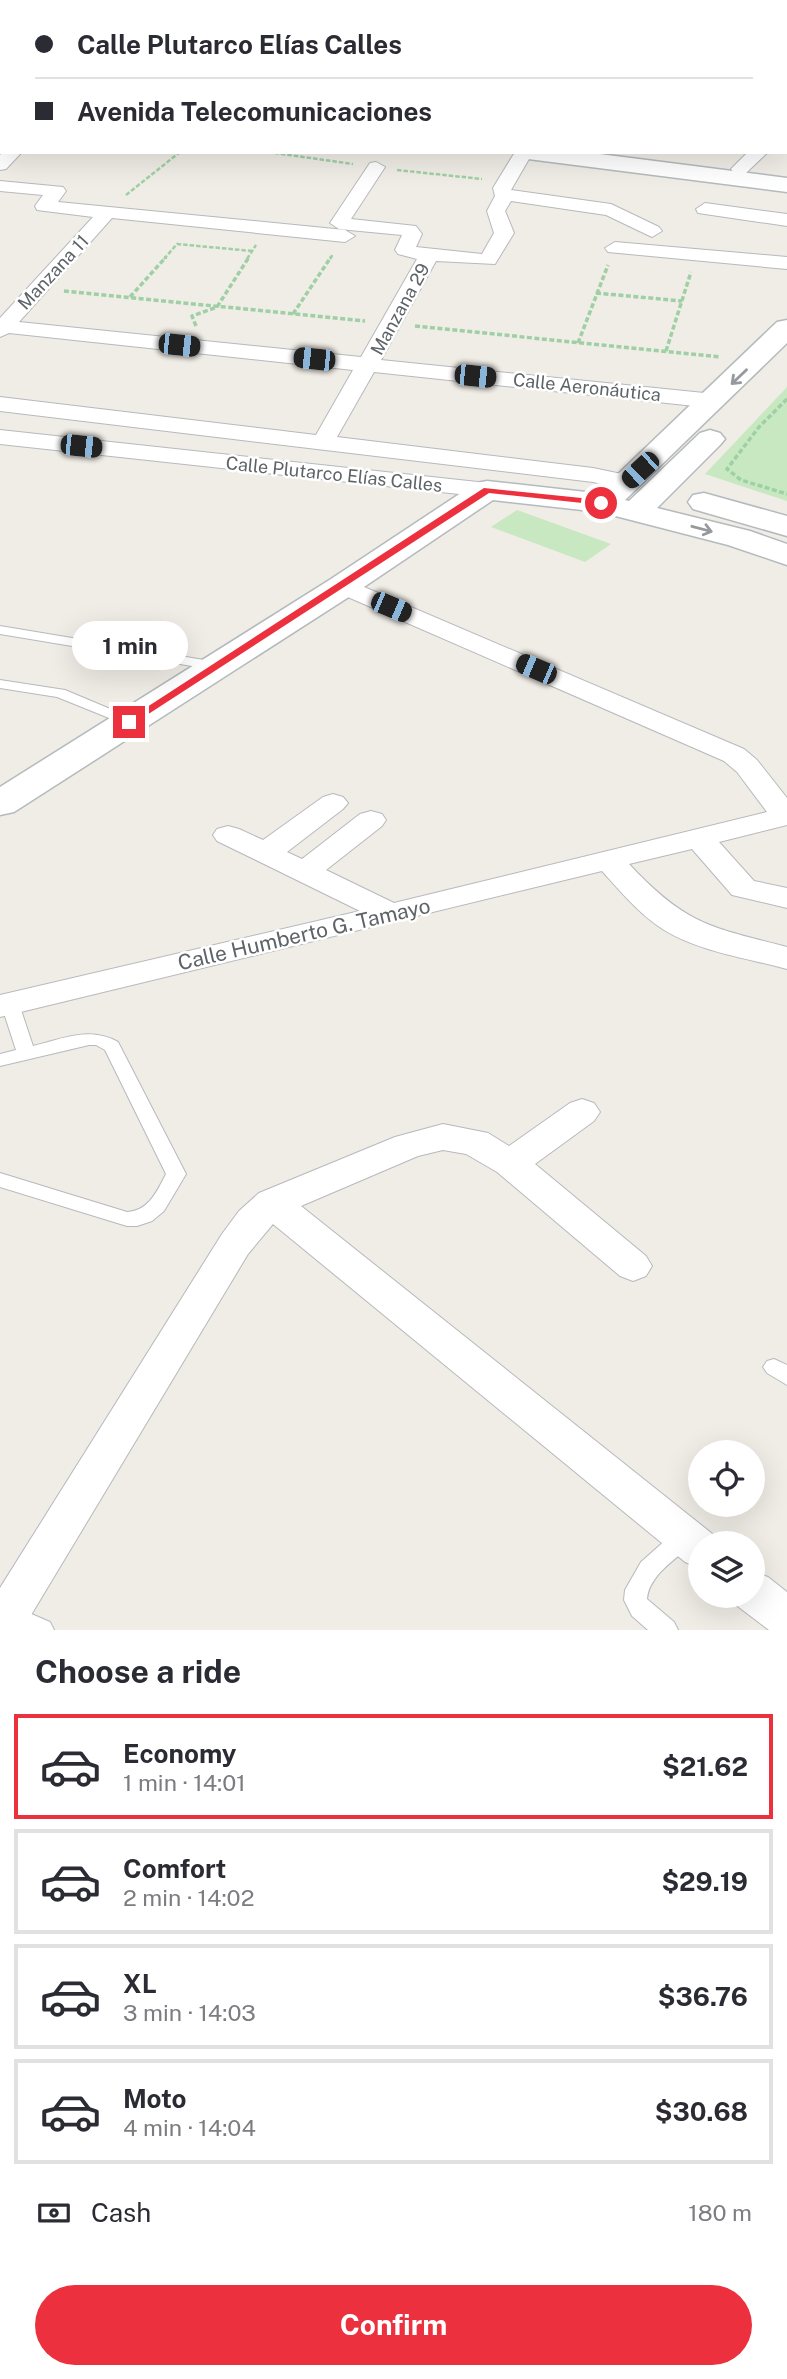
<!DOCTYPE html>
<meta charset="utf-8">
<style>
body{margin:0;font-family:"Public Sans",sans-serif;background:#f7f7f7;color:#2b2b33;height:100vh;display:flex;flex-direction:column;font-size:26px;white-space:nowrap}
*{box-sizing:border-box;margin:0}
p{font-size:23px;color:#7c7c81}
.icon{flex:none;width:38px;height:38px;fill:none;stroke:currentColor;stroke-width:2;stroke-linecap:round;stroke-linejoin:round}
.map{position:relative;height:1630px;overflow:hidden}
.details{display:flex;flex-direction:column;background:#fff;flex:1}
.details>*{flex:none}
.guide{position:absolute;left:0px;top:0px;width:788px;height:154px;box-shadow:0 7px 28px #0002;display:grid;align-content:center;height:154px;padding:0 35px;background:#fff}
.tools{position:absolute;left:688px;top:1440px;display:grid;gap:14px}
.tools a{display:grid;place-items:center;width:77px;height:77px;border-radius:50%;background:#fff;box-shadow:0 7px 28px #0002;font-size:35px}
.end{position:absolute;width:32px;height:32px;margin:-16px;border:9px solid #ec303e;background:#fff;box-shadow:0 0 0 4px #fff}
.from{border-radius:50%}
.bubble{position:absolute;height:49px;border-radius:24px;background:#fff;box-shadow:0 7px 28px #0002;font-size:23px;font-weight:700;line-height:49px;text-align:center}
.car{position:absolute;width:21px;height:42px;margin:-21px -10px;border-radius:9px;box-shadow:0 0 5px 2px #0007;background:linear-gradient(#222 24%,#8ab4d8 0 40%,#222 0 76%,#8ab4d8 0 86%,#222 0)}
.guide b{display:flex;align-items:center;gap:24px;height:66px;font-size:26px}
.guide b+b{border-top:2px solid #e1e1e2}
.guide i{width:18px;height:18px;background:#2b2b33}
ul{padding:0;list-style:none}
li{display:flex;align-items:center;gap:21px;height:105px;margin:0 14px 10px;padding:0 21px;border:4px solid #e1e1e2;border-radius:0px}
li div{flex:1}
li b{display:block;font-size:26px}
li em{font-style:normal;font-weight:700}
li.current{border-color:#ec303e}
li>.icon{width:63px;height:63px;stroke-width:1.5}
h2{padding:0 35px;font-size:32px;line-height:84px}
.pay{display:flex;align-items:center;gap:18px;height:77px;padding:0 35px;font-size:26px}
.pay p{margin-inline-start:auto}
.action{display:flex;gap:14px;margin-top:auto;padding:14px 35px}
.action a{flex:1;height:80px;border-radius:42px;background:#ec303e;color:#fff;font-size:28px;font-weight:700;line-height:80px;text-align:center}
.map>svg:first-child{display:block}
.green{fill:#c8e8c2}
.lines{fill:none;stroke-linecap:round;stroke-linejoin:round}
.lane-casing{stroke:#b6b9bd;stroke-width:2}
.street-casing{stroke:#b6b9bd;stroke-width:2}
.secondary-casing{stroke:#b4babd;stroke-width:3}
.path-far1{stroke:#9fd0a5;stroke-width:2.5;stroke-dasharray:4.5 2;stroke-linecap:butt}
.path{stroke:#9fd0a5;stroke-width:3.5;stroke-dasharray:5 2.5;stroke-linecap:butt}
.lane{fill:#fff;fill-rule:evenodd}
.street{fill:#fff;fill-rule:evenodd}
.secondary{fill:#fff;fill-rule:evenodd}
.oneway{stroke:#969a9c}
.route{fill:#ec303e}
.labels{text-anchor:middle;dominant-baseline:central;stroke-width:5;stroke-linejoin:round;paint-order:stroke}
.far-street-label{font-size:18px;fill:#5d6366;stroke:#fff}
.street-label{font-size:21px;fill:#5d6366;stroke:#fff}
</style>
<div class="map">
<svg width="787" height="1630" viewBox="0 0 787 1630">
<rect width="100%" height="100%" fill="#f0ece6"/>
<path class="green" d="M787,387V501L705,474Z
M517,510L611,544L585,562L491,527Z"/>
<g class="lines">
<defs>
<path id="lane" d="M175,0H201L204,2H177Z
M215,0H224L213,2Z
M0,626L216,662L223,666L216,670L0,634Z
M0,680L65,690L134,719L136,722L129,726L57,697L0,688Z
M10,998L16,1000L19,1004L33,1046C63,1039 89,1026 118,1042L186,1174L164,1211L152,1221L137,1226H127L0,1187V1173L127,1212C149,1211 157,1191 166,1174L105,1050L96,1045H89L0,1066V1054L16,1050L1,1004L4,1000Z
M774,1359L787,1365V1385L767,1373L763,1367L767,1361Z
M685,1527L693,1530L696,1537L693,1544C676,1559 649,1575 647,1599L674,1622L678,1630H648L632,1616L624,1600L625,1590L641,1562L677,1530Z
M8,1604L50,1622L54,1630H17L0,1623V1607Z"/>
<path id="street" d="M564,0H580L563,2Z
M641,0H665L666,2H642Z
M677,0H693L676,2Z
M715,0H739L740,2H716Z
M769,0H784L768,2Z
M3,152H22L6,169L0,170V155Z
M515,152H533L511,190L611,204L659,227L662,231L652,237L606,215L511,201L505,211L514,233L495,264L436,261L381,360L714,394L722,396L725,401L722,406L714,408L374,372L337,437L593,468L636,477L640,482L636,487L628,489L593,482L0,411V397L316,435L353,370L9,333L0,337V318L93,217L37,210L35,206L43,195L0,191V181L63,187L66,191L58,202L345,230L355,236L345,242L112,218L19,322L361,357L417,259L398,254L395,250L402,235L339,229L330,223L370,163L376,162L385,167L351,219L416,226L422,234L416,247L482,254L494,233L487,211L495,196L493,188Z
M748,152H768L746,173H734L731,169Z
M705,203L787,214V226L698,213L696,209Z
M615,242L787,257V269L608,252L605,248Z
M0,430L487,483L495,485L499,490L495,495L487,497L0,444Z
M343,578L744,749L757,760L787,798V825L719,842L754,881L787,888V908L732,895L692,849L629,864C686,925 710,927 787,947V969C747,958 700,952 664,930C640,915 621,892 602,871L0,1017V995L360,911L217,841L213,835L217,829L228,826L239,829L263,840L323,797L333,794L343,797L348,803L343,809L287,852L302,859L360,814L371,811L382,814L386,820L382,826L326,870L394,903L767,812L737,772L724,761L334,591L330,586L334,581Z
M582,1099L594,1103L600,1112L594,1121L535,1164L646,1256L652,1266L646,1276L633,1281L620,1276L497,1172L466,1154L443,1150L418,1156L301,1206L715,1536L719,1544H700V1568L685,1562L273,1224L248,1254L22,1630H0V1588L222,1234L239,1211L259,1193L395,1137L443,1124L488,1133L509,1146L570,1103Z
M752,1572L768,1577L787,1592V1630H769L736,1605L732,1596H752Z"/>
<path id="secondary" d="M423,0H449L450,2H425Z
M0,79H2V91H0Z
M517,152H584L787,178V192L528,159L520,157Z
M787,320V343L625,500L629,501L700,433L710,430L720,433L725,439L720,445L657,508L750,531L787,544V565L728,545L600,512L493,500L355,593L14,812L0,815V787L331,579L476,483L487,481L595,493L617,475L777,322Z
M704,493L787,516V536L693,509L688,502L693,495Z"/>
</defs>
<use href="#lane" class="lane-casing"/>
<use href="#street" class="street-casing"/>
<use href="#secondary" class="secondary-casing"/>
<path class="path-far1" d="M268,152L353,164
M397,170L482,179
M126,195L180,152
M164,259L177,244L252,251
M247,259L256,245
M330,259L333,254"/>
<path class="path" d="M64,291L365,321
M596,293L682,301
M130,297L166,257
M293,314L331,257
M196,326L192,316L217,307L249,257
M415,326L720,357
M578,343L608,265
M666,351L691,272
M787,399L759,427L727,469L741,480L787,494"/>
<use href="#lane" class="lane"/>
<use href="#street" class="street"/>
<use href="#secondary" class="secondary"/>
</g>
<defs><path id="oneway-shaft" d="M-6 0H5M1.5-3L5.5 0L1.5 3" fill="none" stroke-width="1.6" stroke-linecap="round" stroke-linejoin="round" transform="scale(1.75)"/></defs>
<g class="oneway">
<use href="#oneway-shaft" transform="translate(739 377) rotate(136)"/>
<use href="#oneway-shaft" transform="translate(702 529) rotate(15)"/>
</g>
<path class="route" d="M484,488L601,500L606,503L601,505L489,493L133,724L124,722Z"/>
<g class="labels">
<g class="far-street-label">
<text transform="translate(53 272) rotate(-47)">Manzana 11</text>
<text transform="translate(400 309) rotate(-61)">Manzana 29</text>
<text transform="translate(587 387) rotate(6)">Calle Aeronáutica</text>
<text transform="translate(334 474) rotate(6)">Calle Plutarco Elías Calles</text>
</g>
<g class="street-label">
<text transform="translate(304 934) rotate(-13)">Calle Humberto G. Tamayo</text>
</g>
</g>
</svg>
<div class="tools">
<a><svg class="icon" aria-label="locate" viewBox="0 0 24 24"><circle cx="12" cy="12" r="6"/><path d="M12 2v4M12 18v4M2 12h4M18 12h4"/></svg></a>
<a><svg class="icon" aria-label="layers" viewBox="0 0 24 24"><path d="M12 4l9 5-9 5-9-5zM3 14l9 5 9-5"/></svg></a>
</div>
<i class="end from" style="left:601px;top:503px"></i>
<i class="end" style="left:129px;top:722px"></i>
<div class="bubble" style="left:72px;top:621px;width:116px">1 min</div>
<i class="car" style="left:179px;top:345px;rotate:96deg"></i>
<i class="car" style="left:314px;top:359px;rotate:276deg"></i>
<i class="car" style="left:475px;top:376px;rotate:96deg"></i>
<i class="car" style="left:81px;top:446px;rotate:96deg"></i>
<i class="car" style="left:640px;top:470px;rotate:227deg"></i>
<i class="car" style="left:391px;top:607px;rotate:113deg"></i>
<i class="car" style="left:536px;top:669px;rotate:293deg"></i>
<div class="guide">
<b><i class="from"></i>Calle Plutarco Elías Calles</b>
<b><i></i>Avenida Telecomunicaciones</b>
</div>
</div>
<section class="details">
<h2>Choose a ride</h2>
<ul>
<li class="current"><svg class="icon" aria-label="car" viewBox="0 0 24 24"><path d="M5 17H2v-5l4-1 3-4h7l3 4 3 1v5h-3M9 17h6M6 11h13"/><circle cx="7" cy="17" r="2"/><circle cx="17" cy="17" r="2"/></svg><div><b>Economy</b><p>1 min · 14:01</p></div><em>$21.62</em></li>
<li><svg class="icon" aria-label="car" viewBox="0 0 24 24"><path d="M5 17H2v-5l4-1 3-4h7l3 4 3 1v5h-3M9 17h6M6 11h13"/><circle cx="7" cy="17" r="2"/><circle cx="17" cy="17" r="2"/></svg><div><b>Comfort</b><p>2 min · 14:02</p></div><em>$29.19</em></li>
<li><svg class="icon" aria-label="car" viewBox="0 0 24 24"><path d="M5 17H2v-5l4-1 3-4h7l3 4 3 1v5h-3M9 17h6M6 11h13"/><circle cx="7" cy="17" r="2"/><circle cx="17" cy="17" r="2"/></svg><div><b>XL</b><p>3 min · 14:03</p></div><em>$36.76</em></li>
<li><svg class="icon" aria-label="car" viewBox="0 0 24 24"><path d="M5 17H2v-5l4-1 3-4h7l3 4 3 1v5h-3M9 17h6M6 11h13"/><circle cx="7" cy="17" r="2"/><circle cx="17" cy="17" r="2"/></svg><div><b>Moto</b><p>4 min · 14:04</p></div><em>$30.68</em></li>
</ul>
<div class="pay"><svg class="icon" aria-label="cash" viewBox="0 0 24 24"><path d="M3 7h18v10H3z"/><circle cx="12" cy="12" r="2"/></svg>Cash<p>180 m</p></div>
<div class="action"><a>Confirm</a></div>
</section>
